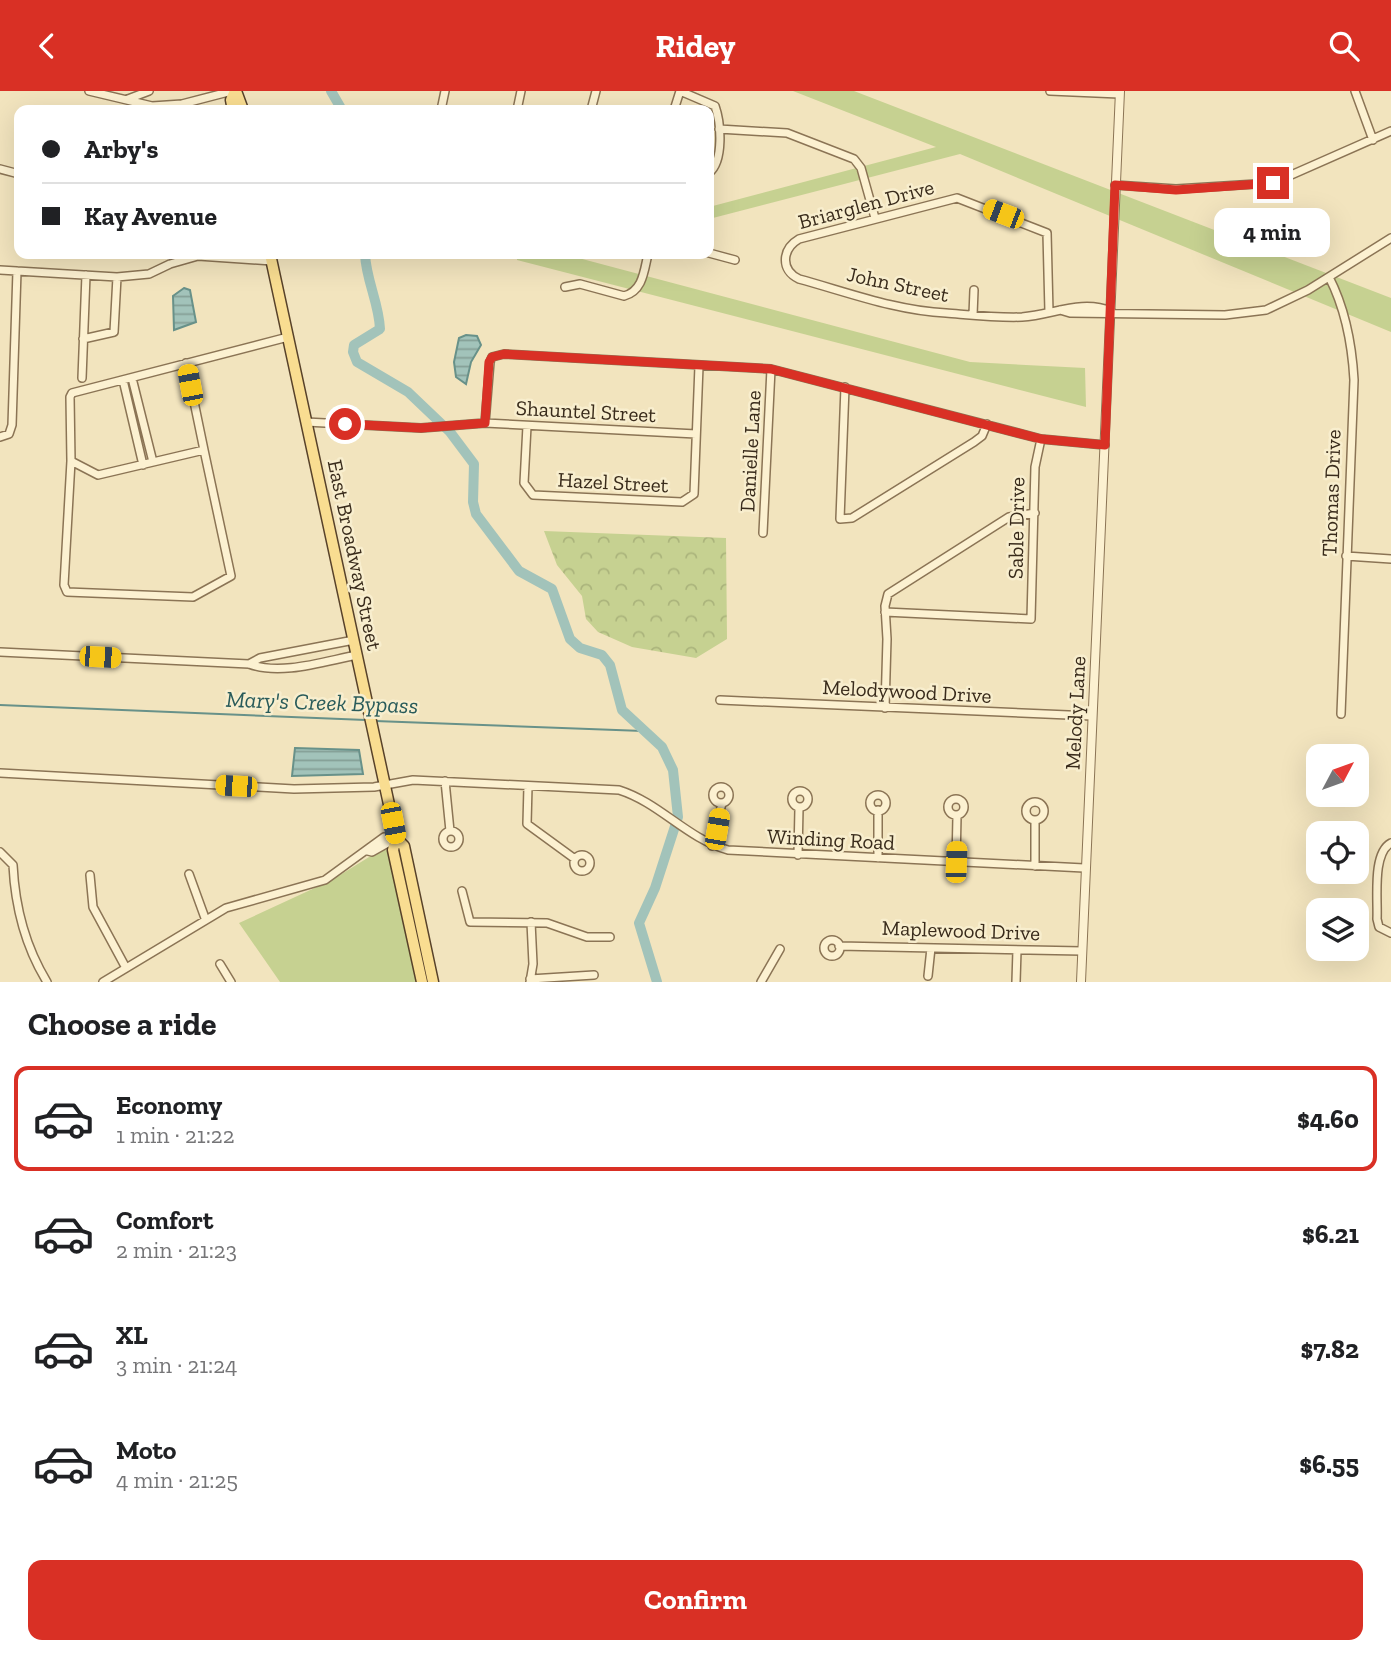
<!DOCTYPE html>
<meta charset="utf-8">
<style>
body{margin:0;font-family:"Zilla Slab",serif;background:#f2f2f2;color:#202124;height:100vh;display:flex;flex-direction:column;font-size:26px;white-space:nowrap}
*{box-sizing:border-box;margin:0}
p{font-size:23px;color:#757577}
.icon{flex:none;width:38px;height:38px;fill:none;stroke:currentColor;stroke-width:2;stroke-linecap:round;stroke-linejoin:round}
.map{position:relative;height:891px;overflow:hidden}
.drawer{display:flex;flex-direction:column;background:#fff;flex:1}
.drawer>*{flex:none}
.guide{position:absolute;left:14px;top:14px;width:700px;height:154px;border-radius:14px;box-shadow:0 7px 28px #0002;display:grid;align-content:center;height:154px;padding:0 28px;background:#fff}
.needle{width:46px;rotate:49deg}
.buttons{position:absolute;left:1306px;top:653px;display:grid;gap:14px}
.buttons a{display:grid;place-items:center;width:63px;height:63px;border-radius:14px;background:#fff;box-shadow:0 7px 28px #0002;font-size:35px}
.end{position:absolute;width:32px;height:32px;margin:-16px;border:9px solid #d93025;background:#fff;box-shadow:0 0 0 4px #fff}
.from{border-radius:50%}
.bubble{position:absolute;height:49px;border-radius:14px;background:#fff;box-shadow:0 7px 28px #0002;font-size:23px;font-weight:700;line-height:49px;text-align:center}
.car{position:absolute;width:21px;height:42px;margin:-21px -10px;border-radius:9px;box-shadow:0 0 5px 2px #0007;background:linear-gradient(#f5c518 24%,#345 0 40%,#f5c518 0 76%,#345 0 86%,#f5c518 0)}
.guide b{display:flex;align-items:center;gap:24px;height:66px;font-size:26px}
.guide b+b{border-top:2px solid #e0e0e0}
.guide i{width:18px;height:18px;background:#202124}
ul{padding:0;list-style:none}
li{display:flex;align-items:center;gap:21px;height:105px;margin:0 14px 10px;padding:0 14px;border:4px solid transparent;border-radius:14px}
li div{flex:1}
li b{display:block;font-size:26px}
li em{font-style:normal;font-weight:700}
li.on{border-color:#d93025}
li>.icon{width:63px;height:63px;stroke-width:1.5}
h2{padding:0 28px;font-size:32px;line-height:84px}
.action{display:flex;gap:14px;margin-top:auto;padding:14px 28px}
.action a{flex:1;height:80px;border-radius:14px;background:#d93025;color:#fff;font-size:28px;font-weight:700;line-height:80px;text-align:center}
header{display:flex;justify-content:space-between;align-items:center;height:91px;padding:0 28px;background:#d93025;color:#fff;font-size:32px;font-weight:700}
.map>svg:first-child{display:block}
.grass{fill:#c6d191}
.forest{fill:url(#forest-crowns)}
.water{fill:url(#water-rules);stroke:#689189;stroke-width:2}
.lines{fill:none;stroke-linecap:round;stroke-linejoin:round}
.stream{stroke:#689189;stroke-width:2}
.river{stroke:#a2c3ba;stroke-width:10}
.minor-casing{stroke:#8b7455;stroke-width:10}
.tertiary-casing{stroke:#8b7455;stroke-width:10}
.primary-casing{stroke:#58422a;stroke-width:13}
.minor{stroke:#fcf1d1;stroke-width:7}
.tertiary{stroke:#fcf1d1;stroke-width:8}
.primary{stroke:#f9dd91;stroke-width:10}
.route{stroke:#d93025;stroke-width:9}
.labels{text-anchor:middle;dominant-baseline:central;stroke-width:5;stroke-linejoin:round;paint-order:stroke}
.street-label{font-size:21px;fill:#392b1b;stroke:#f8eece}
.water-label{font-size:23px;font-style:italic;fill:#295b5a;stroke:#f8eece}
</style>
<header><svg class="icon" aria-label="back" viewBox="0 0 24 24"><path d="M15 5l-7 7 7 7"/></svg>Ridey<svg class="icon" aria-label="search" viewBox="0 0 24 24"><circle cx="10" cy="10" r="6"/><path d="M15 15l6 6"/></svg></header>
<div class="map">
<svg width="1391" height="891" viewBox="0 0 1391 891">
<defs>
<pattern id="forest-crowns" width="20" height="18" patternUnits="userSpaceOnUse" patternTransform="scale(1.75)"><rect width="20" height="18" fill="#c6d191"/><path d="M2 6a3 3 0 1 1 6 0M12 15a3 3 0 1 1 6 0" fill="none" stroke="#abb47c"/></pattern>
<pattern id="water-rules" width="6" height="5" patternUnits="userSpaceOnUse" patternTransform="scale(1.75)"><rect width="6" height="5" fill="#a2c3ba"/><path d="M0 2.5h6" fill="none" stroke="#859f96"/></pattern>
</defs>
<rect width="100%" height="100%" fill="#f2e4be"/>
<path class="grass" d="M793,0H854L1391,207V241L960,63L709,128V116L936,56Z
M517,163H576L571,165L970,271L1085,277L1086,316L517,169Z
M382,758L389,760L416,891H280L239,832L332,789Z"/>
<path class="forest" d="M544,440L726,447L727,548L696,567L632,556L598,541L586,528L582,505L557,474Z"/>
<path class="water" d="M184,197L190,199L196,231L174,239L173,205Z
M466,244L477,245L481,254L471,271L466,293L456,286L454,271L459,247Z
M295,657L359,659L363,683L292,685Z"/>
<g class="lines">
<path class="stream" d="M0,614L366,629
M375,630L643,640"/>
<path class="river" d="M331,0L342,19
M365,163C366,189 379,212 380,238L354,254L353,261L357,271L408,301L450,341L474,373L473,411L476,423L519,480L552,498L570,548L580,557L602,564L610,574L622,619L662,656L673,679L678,726L655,797L639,832L657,891"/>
<defs>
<path id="minor" d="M89,0L152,15L182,13L232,0
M680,0L715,15C721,32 724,70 709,82
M1050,0L1119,3
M1355,0L1373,49
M128,8L149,0
M441,19L445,0
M517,19L521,0
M591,19L596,0
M674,19L680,0
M719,38L787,42L854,68L861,77L875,127
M0,78L19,83
M1115,94L1176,98L1273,92L1391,40
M709,162L735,169
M0,179L117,186L149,183L170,173L198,165L272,170
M1329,186C1346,219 1352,253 1354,289L1341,623
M565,196L580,193L624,205C643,200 644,180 648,163
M1060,219L1070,222L1225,224L1266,219L1308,199L1391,147
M1049,221L1047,142L957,107L799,148C782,158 780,179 799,188C847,201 897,220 946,222C971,224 997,227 1022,226C1053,224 1081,208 1111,220
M973,224L974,199
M83,248L114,241L117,186
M186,272L204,359
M82,287L86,184
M132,287L153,371
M123,289L143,374
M845,296L840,428L852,427L974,351L982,345L987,333
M306,331L421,337L485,332L696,343
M485,332L490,271L492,266L504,263L771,278L1041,348L1105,354
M527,335L524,392L533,404L682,411L694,403L699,275
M0,346L9,343L12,334L17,180
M71,370L64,494L67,501L193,506L231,485L204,359L98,384L71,370L70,306L72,302L288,246
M763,442L771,278
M1346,465L1391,468
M885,521L1031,528L1035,376L1041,348
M0,561L249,573C281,585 325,570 357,564
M249,573L260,567L354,549
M720,609L1092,625
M885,617L887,548L885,515L888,503L1009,426L1035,422
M0,682L294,698L374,696L413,689L619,699C660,712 686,747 728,759L1084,777
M445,690L450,740
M528,695L527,733L575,768
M713 704a8 8 0 1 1 16 0a8 8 0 1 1-16 0Z
M792 708a8 8 0 1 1 16 0a8 8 0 1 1-16 0Z
M870 712a8 8 0 1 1 16 0a8 8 0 1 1-16 0Z
M948 716a8 8 0 1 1 16 0a8 8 0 1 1-16 0Z
M1026 720a9 9 0 1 1 18 0a9 9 0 1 1-18 0Z
M443 748a8 8 0 1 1 16 0a8 8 0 1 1-16 0Z
M1391,752C1372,762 1378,808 1377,828L1379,836L1391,842
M712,755L722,712
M368,760L372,761L395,748
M0,761L13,774C15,815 25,855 47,891
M798,764L799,717
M574 772a8 8 0 1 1 16 0a8 8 0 1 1-16 0Z
M878,767V719
M956,771L957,725
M1035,775V729
M189,783L205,827
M90,784L93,816L126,877
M462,800L470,831L547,832L587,846H610
M824 857a8 8 0 1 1 16 0a8 8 0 1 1-16 0Z
M839,855L1082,860
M220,873L231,891
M928,885L931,857
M530,888L594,884
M103,891L226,817L325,789L384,746L396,747
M530,891L533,873L531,831
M761,891L780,858
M1016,891L1017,859"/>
<path id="tertiary" d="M1081,891L1120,0"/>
<path id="primary" d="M236,0L243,19
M233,19L231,9L235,0
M270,163L393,732L396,747L393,759L422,891
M396,747L404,755L433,891"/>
</defs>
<use href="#minor" class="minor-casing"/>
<use href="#tertiary" class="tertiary-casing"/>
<use href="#primary" class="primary-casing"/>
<use href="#minor" class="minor"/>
<use href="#tertiary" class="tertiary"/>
<use href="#primary" class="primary"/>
</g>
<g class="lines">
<path class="route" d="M345,333L421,337L485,332L489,271L492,266L504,263L771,278L1041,348L1105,354L1115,94L1176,99L1273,92"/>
</g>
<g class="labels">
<g class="street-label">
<text transform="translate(866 113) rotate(-15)">Briarglen Drive</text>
<text transform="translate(898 193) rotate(12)">John Street</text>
<text transform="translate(586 320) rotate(3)">Shauntel Street</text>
<text transform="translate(750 360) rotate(-87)">Danielle Lane</text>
<text transform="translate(613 391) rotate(3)">Hazel Street</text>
<text transform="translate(1331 402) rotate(-88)">Thomas Drive</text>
<text transform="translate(1016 437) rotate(-89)">Sable Drive</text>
<text transform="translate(355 464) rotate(78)">East Broadway Street</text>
<text transform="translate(907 600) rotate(3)">Melodywood Drive</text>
<text transform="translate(1075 622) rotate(-87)">Melody Lane</text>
<text transform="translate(831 748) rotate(3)">Winding Road</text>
<text transform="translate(961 839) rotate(2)">Maplewood Drive</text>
</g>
<g class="water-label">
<text transform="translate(322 611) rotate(2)">Mary's Creek Bypass</text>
</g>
</g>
</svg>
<div class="buttons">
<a><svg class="needle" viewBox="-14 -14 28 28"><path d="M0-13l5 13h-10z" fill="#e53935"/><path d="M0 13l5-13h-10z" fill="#757577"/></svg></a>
<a><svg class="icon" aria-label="locate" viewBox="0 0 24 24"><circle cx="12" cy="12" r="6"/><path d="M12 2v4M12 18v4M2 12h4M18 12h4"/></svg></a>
<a><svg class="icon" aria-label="layers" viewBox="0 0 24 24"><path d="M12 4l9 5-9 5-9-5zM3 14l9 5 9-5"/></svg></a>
</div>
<i class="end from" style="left:345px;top:333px"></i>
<i class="end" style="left:1273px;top:92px"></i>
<div class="bubble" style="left:1214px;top:117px;width:116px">4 min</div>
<i class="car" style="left:1003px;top:123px;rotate:291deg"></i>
<i class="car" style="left:190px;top:294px;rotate:349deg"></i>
<i class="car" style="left:100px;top:566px;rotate:93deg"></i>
<i class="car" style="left:236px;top:695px;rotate:273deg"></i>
<i class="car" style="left:393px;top:732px;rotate:169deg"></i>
<i class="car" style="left:717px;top:738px;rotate:10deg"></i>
<i class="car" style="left:956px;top:771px;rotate:2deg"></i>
<div class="guide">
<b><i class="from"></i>Arby's</b>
<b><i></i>Kay Avenue</b>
</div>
</div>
<section class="drawer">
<h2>Choose a ride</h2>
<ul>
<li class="on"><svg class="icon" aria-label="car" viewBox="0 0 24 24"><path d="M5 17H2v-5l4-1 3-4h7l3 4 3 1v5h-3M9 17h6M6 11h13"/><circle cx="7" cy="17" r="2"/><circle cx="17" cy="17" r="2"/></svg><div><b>Economy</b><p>1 min · 21:22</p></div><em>$4.60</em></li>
<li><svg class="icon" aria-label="car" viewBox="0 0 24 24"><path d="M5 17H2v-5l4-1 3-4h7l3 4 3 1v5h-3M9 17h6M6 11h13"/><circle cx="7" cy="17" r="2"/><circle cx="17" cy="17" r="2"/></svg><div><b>Comfort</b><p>2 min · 21:23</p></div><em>$6.21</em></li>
<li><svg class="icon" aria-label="car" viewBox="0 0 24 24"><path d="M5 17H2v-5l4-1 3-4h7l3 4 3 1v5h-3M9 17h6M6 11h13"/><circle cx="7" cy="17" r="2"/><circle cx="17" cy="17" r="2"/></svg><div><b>XL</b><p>3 min · 21:24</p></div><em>$7.82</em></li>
<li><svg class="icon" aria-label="car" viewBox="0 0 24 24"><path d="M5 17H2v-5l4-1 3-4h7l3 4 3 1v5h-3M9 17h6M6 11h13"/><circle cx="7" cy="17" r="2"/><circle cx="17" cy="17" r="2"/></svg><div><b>Moto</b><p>4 min · 21:25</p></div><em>$6.55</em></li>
</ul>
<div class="action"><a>Confirm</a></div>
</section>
